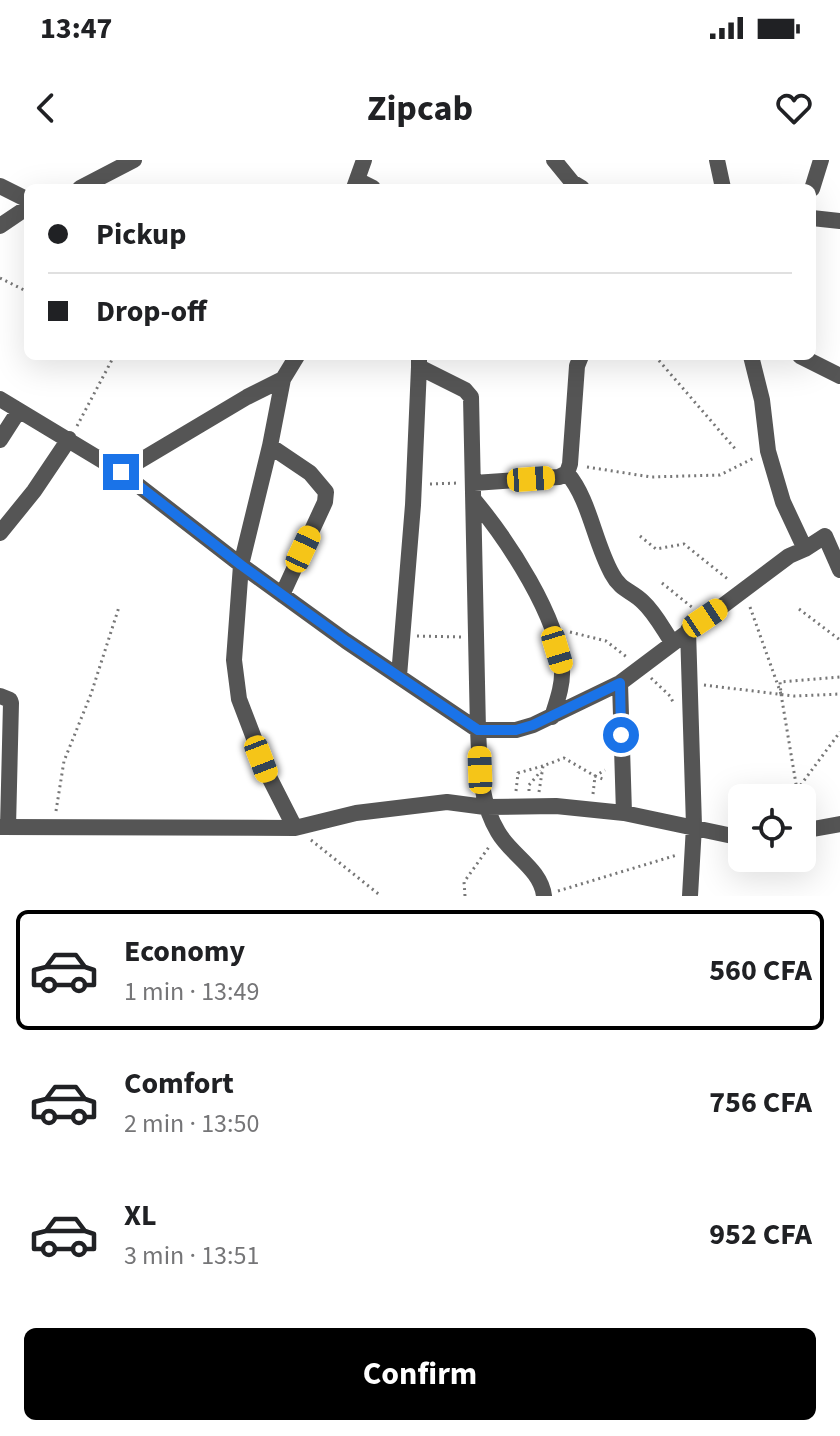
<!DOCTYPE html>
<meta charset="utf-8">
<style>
body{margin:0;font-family:"Source Sans 3",sans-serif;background:#f2f2f2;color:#202124;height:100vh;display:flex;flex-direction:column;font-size:30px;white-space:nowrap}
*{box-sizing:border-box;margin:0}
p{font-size:26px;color:#757577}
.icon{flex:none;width:44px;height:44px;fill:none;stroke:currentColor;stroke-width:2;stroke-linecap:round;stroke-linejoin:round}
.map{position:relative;height:736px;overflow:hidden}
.side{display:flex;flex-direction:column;background:#fff;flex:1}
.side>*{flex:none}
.hud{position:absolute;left:24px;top:24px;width:792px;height:176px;border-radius:12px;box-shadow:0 8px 32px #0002;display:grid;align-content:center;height:176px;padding:0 24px;background:#fff}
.buttons{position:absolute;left:728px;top:624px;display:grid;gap:16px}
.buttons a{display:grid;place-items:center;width:88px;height:88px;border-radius:12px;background:#fff;box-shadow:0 8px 32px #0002;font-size:40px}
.end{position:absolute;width:36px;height:36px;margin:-18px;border:10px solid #1a73e8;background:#fff;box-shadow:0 0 0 4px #fff}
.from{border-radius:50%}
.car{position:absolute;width:24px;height:48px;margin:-24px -12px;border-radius:10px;box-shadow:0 0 6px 2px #0007;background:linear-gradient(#f5c518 24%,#345 0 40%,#f5c518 0 76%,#345 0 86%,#f5c518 0)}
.hud b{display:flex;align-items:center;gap:28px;height:76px;font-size:30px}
.hud b+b{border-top:2px solid #e0e0e0}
.hud i{width:20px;height:20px;background:#202124}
ul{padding:14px 0 0;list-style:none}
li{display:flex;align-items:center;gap:24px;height:120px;margin:0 16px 12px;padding:0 8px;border:4px solid transparent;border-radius:12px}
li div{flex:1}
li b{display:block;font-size:30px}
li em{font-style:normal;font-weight:700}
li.current{border-color:#000}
li>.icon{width:72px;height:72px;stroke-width:1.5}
.button{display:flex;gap:16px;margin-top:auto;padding:16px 24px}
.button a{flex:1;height:92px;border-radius:12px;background:#000;color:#fff;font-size:32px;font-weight:700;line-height:92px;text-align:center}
.status{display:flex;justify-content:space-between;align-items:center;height:56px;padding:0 40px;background:#fff;direction:ltr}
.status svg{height:22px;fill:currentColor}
header{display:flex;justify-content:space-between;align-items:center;height:104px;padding:0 24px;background:#fff;font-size:36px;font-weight:700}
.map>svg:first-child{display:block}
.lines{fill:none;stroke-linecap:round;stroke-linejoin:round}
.path{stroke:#777;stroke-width:3;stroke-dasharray:2 4;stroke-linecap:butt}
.minor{stroke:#555;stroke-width:16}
.route{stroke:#1a73e8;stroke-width:10}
</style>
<div class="status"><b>13:47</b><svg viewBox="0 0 49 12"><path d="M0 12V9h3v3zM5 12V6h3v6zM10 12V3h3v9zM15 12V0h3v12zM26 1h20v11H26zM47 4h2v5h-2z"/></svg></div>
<header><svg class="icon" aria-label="back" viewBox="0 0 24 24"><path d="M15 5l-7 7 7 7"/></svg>Zipcab<svg class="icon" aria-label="heart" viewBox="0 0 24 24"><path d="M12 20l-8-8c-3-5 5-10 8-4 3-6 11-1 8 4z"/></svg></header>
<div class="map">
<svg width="840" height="736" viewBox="0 0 840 736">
<rect width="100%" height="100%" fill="#fff"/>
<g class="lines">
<path class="path" d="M0,118L28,132
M655,196L737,291
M77,266L114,196
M587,307L651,317L720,315L754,298
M430,324L459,323
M640,376L656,389L684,384L729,420
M662,423L693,448
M750,447L781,534L780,522L840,517
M799,449L840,480
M570,472L606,481L628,498
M417,476L461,477
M651,518L670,536L673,542
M704,525L794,536L840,534
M781,534L797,630L801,638
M797,630L840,572
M516,631L518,613L543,606
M529,631V625L541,611
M539,632L543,606L564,598L595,616L605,610
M593,634L595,616L605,620
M802,641L807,652
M56,651L64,601L91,534L119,447
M311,680L381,736
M558,731L677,695
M465,736L464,722L489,687"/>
<path class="minor" d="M554,0L572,22L582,28
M717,0L723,28
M357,20L373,28
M0,26L28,40
M80,28L134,0
M354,28L364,0
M812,29L821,0
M812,58L840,61
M0,66L28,47
M419,196V207L465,230L471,237L478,570C480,605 479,641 498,672C511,695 541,709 544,736
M751,196L762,240L768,291L783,342L805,389L825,376L840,410
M800,196L840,216
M0,239L121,312L241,405L346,481L478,570H516L533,565L620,523L789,396L805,389
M0,280L18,252
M270,286L310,313L326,332L325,342L282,435
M121,312L247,237L283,219
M567,313C590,340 594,382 612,414C621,431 631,430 643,442C655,453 663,469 672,482
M474,323L559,317L567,313L570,304L577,206L581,196
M475,341C508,381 558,456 562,509C563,525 557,541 552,557
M0,373L34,331L69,279
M688,470L694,666L690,736
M399,516L413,345L419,207
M620,523L624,653
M0,536L10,540L11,543L8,667
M0,667L295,668L268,615L239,539L234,500L241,405L270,286L283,219L297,196
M295,668L356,653L447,642L485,647L556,646L624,653L742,678
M802,671L840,664"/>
</g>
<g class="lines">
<path class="route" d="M121,312L241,405L346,481L478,570H516L533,565L620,523L621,575"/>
</g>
</svg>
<div class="buttons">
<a><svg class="icon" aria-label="locate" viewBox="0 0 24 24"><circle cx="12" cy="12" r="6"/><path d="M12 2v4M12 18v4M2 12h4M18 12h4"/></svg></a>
</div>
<i class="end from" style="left:621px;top:575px"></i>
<i class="end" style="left:121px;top:312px"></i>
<i class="car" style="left:531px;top:319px;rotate:86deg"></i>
<i class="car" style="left:303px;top:389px;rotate:25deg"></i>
<i class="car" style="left:705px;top:458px;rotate:56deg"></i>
<i class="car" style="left:557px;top:490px;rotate:163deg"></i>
<i class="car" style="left:261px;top:599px;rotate:159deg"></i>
<i class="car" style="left:480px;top:610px;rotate:358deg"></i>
<div class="hud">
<b><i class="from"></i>Pickup</b>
<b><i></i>Drop-off</b>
</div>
</div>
<section class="side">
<ul>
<li class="current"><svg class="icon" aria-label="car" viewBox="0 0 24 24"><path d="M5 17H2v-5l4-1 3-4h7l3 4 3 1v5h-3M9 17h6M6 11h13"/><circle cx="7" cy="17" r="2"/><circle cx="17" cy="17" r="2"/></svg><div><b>Economy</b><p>1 min · 13:49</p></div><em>560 CFA</em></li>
<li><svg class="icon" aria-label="car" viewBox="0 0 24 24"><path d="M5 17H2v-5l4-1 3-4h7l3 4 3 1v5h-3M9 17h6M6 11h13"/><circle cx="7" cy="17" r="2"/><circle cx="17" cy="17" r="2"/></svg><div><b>Comfort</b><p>2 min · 13:50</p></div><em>756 CFA</em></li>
<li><svg class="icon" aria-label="car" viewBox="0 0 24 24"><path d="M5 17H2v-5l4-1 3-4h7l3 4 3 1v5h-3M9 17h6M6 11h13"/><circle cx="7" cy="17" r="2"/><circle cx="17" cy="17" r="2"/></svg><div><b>XL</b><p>3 min · 13:51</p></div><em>952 CFA</em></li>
</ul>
<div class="button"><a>Confirm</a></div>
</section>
